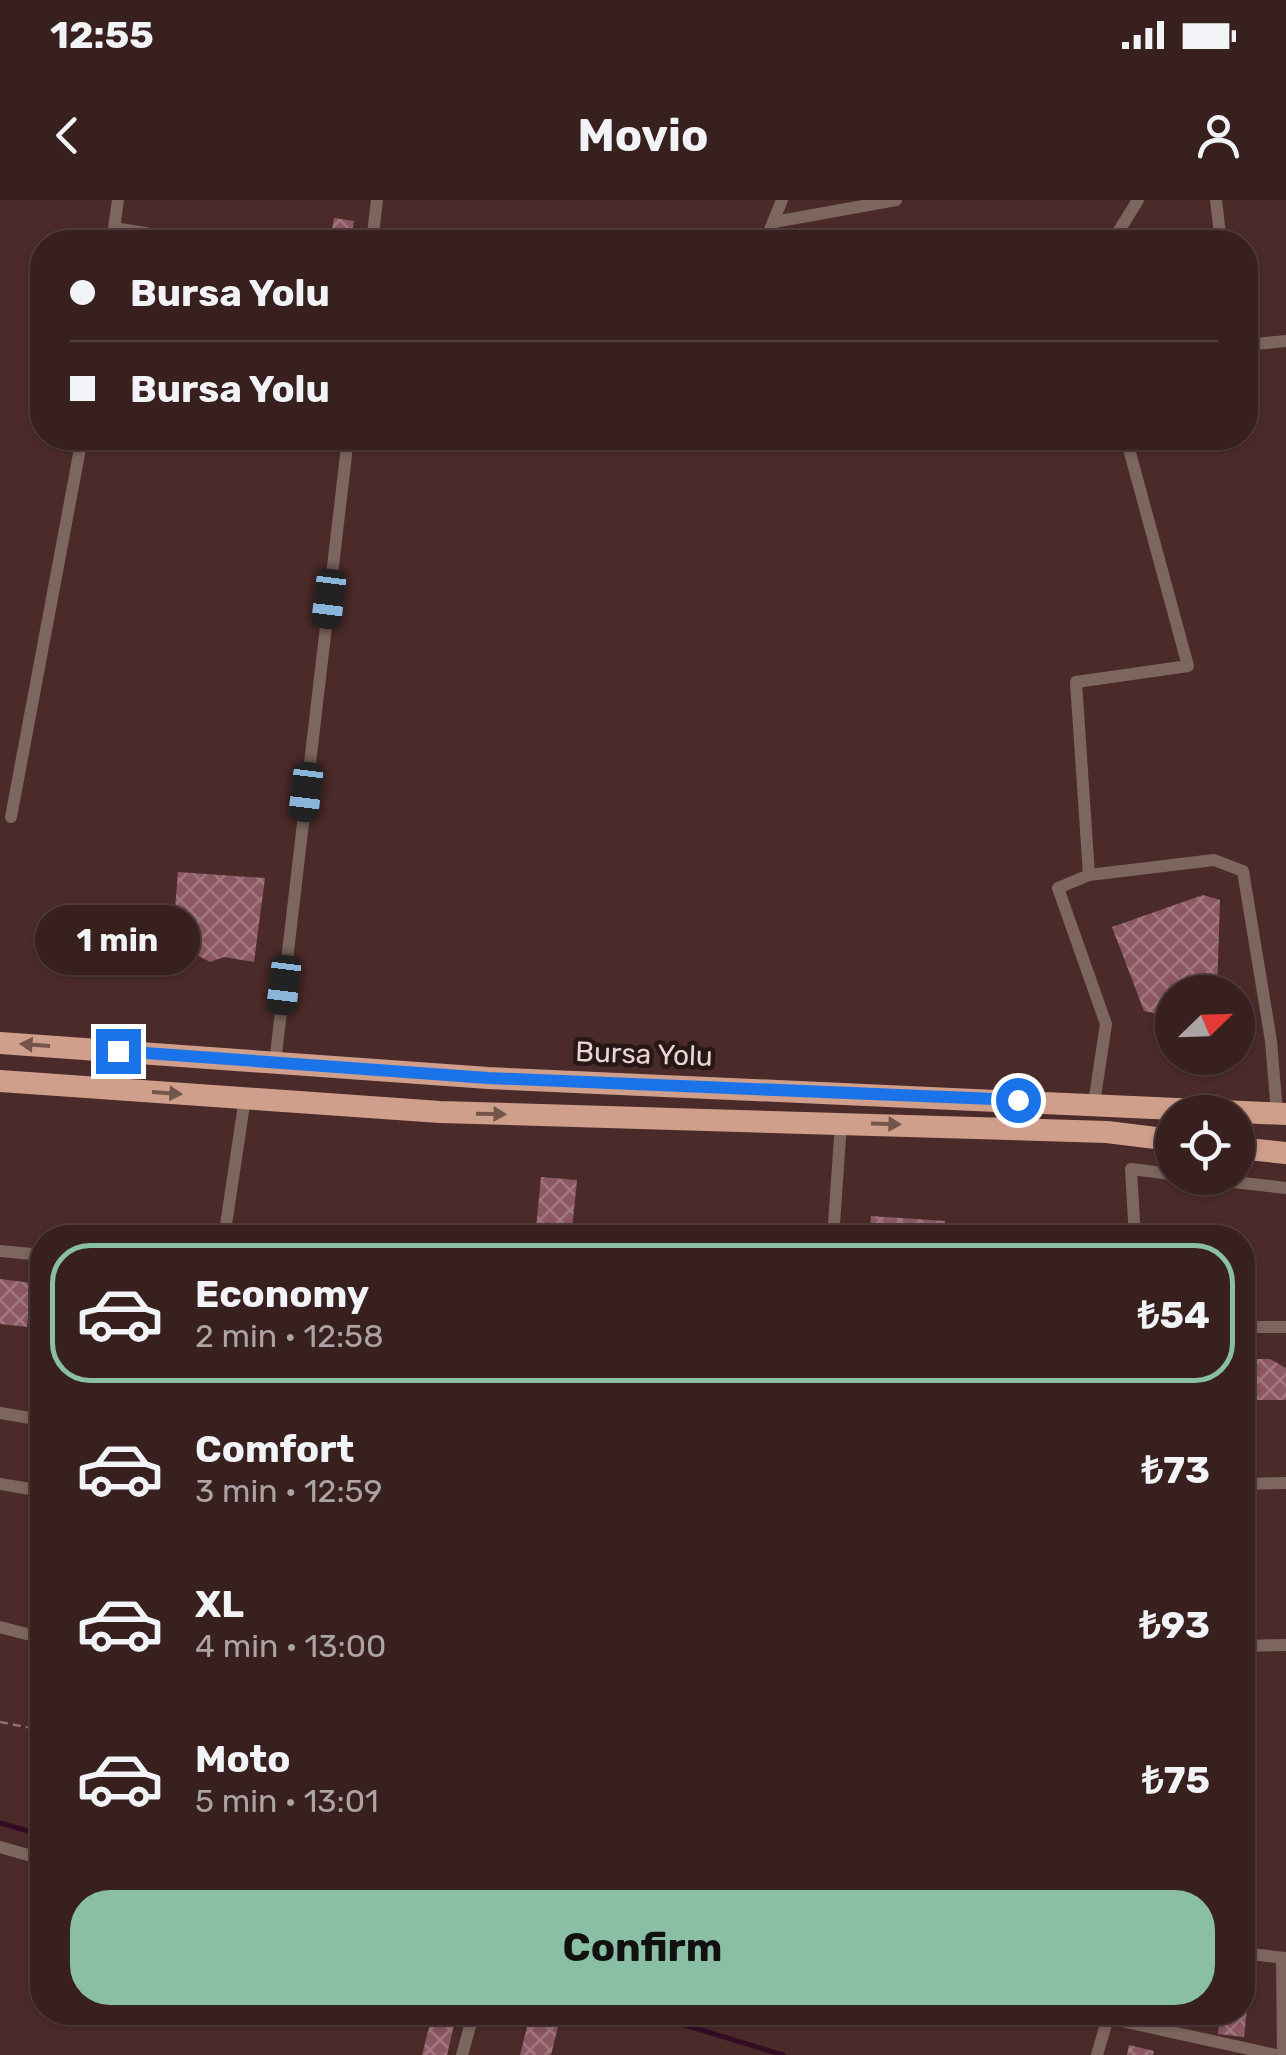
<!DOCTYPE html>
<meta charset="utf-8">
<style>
body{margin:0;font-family:Rubik,sans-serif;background:#432d2c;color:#f1f3f6;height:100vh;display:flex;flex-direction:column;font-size:38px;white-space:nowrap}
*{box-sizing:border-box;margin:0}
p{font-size:32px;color:#aba3a4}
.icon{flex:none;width:55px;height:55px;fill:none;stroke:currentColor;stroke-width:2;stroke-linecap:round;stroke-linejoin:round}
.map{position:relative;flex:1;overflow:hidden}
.drawer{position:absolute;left:30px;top:1025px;width:1225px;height:800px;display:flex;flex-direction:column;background:#38201f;border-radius:40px;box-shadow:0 2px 8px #0004,0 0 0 2px #523e3d}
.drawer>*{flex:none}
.guide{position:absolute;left:30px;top:30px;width:1228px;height:220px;border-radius:40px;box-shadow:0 2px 8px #0004,0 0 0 2px #523e3d;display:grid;align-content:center;height:220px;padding:0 40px;background:#38201f}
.needle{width:65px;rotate:67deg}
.fabs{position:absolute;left:1155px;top:775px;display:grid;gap:20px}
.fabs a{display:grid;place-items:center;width:100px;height:100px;border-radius:50%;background:#38201f;box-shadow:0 2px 8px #0004,0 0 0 2px #523e3d;font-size:50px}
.end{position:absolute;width:45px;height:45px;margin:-22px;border:12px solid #1a73e8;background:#fff;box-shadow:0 0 0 5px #fff}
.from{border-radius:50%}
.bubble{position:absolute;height:70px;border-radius:35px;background:#38201f;box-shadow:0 2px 8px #0004,0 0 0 2px #523e3d;font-size:32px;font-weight:700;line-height:70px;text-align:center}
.car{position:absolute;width:30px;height:60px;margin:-30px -15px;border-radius:12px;box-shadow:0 0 8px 2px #0007;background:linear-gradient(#222 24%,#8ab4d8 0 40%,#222 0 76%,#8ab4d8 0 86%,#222 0)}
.guide b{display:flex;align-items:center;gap:35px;height:95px;font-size:38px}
.guide b+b{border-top:2px solid #523e3d}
.guide i{width:25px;height:25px;background:#f1f3f6}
ul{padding:18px 0 0;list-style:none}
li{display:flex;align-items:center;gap:30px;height:140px;margin:0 20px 15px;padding:0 20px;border:5px solid transparent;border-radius:40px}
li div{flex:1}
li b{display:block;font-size:38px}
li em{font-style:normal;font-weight:700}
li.selected{border-color:#8abfa5}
li>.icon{width:90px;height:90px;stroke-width:1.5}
.cta{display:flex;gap:20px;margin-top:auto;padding:20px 40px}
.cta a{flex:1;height:115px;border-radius:40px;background:#8abfa5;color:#111;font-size:40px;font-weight:700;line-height:115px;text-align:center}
.status{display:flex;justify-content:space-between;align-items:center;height:70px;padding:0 50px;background:#38201f;direction:ltr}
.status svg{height:28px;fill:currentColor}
header{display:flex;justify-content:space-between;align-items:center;height:130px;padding:0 40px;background:#38201f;font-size:45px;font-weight:700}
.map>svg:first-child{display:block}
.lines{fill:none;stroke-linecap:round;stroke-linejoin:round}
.stream{stroke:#330c23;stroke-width:5}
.building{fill:url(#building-cross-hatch)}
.path{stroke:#8e7270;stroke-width:2.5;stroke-dasharray:8 5;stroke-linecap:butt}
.minor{stroke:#7c665e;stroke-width:12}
.trunk{stroke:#d09f8c;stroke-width:22}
.oneway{fill:#73554c}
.route{stroke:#1a73e8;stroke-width:12}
.labels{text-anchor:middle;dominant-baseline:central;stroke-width:9;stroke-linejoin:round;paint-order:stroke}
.street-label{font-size:28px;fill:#ead5d3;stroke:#271817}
</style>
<div class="status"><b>12:55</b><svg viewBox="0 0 49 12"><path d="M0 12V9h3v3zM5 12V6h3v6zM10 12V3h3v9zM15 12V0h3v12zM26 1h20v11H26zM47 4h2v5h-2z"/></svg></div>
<header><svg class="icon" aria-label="back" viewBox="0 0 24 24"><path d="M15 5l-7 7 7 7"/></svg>Movio<svg class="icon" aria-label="person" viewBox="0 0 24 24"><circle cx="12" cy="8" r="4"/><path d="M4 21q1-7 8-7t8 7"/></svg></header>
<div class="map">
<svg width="1286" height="1855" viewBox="0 0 1286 1855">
<defs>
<pattern id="building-cross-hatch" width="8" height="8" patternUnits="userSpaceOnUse" patternTransform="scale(2.5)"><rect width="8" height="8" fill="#8c5864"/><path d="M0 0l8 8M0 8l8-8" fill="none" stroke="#a27780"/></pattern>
</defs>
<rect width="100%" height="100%" fill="#4b2b29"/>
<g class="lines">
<path class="stream" d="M0,1623L42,1635
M642,1812L783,1855"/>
</g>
<path class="building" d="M334,18L354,21L350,42H330Z
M178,672L265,678L254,762L224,757L210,762L197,755L171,758Z
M1203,695L1220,700L1217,792H1172V816L1144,811L1112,727Z
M541,977L577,980L571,1038H535Z
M871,1016L945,1021L944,1038H869Z
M0,1079L32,1083L27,1127L0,1124Z
M1242,1159H1270L1286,1168V1200H1242Z
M1242,1781L1250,1782L1244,1837L1218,1834L1220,1812H1242Z
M433,1812H457L447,1855H422Z
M541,1818L559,1823L551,1855H520L529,1819L540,1822Z
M1129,1845L1154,1851L1153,1855H1127Z"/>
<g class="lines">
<path class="path" d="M0,1522L42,1530"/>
<path class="minor" d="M1216,0L1221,42
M774,22L896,0
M114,28L200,42
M112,42L118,0
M372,42L377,0
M765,42L782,0
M1002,42L1046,34L1062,42
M1112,42L1138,0
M1245,145L1286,141
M11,617L82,238
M1089,675L1214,660L1243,671L1271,841L1277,913
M275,863L348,238
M1094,903L1106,824L1058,688L1089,675L1076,482L1188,466L1126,238
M1199,978L1286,988
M224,1038L245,898
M833,1038L841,923
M1135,1038L1131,969L1172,974
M0,1051L42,1055
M1242,1127H1286
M0,1213L42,1220
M0,1284L42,1291
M1242,1284L1286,1283
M0,1427L42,1438
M1242,1446L1286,1445
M0,1647L42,1659
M1242,1753L1286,1758
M1282,1758L1283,1855
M1081,1812L1276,1855
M462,1855L474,1812
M1097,1855L1109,1814"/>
<path class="trunk" d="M0,843L488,878L1286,914
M0,881L440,912L1107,932L1172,940
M1238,948L1286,953"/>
</g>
<defs><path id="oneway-solid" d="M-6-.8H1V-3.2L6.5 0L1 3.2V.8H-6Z" transform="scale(2.5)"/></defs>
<g class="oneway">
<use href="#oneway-solid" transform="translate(35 845) rotate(-176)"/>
<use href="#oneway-solid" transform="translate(167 893) rotate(4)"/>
<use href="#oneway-solid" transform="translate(491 914) rotate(1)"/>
<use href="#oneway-solid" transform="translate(886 924) rotate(2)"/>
</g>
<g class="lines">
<path class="route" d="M118,851L488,878L1018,900"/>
</g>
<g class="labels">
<g class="street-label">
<text transform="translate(644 854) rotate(2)">Bursa Yolu</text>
</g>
</g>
</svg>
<div class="fabs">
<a><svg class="needle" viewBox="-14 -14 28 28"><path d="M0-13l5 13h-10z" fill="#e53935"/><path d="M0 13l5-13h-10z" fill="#aba3a4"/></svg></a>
<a><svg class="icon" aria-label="locate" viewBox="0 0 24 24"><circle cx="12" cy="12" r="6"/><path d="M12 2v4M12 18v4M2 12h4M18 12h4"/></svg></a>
</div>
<i class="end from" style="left:1018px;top:900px"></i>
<i class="end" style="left:118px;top:851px"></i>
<div class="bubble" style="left:35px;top:705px;width:165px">1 min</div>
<i class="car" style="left:329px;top:399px;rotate:187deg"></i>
<i class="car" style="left:306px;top:592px;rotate:187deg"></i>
<i class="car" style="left:284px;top:785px;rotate:187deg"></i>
<div class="guide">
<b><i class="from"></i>Bursa Yolu</b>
<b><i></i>Bursa Yolu</b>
</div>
<section class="drawer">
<ul>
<li class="selected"><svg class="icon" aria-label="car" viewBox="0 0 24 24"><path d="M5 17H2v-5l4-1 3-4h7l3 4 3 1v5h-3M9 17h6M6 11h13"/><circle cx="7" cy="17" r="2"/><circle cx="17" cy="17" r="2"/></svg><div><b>Economy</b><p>2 min · 12:58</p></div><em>₺54</em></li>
<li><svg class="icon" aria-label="car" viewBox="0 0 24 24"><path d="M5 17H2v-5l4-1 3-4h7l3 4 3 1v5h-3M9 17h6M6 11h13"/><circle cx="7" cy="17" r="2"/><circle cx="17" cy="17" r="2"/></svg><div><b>Comfort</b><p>3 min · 12:59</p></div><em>₺73</em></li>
<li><svg class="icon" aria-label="car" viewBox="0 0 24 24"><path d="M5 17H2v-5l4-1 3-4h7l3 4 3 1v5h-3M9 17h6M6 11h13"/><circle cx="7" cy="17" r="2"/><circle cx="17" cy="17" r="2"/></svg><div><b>XL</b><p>4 min · 13:00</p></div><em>₺93</em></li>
<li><svg class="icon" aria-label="car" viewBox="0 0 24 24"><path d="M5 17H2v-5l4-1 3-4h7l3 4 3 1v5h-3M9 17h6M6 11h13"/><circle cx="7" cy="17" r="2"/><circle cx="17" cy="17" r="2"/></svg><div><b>Moto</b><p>5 min · 13:01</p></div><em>₺75</em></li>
</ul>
<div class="cta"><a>Confirm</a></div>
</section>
</div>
